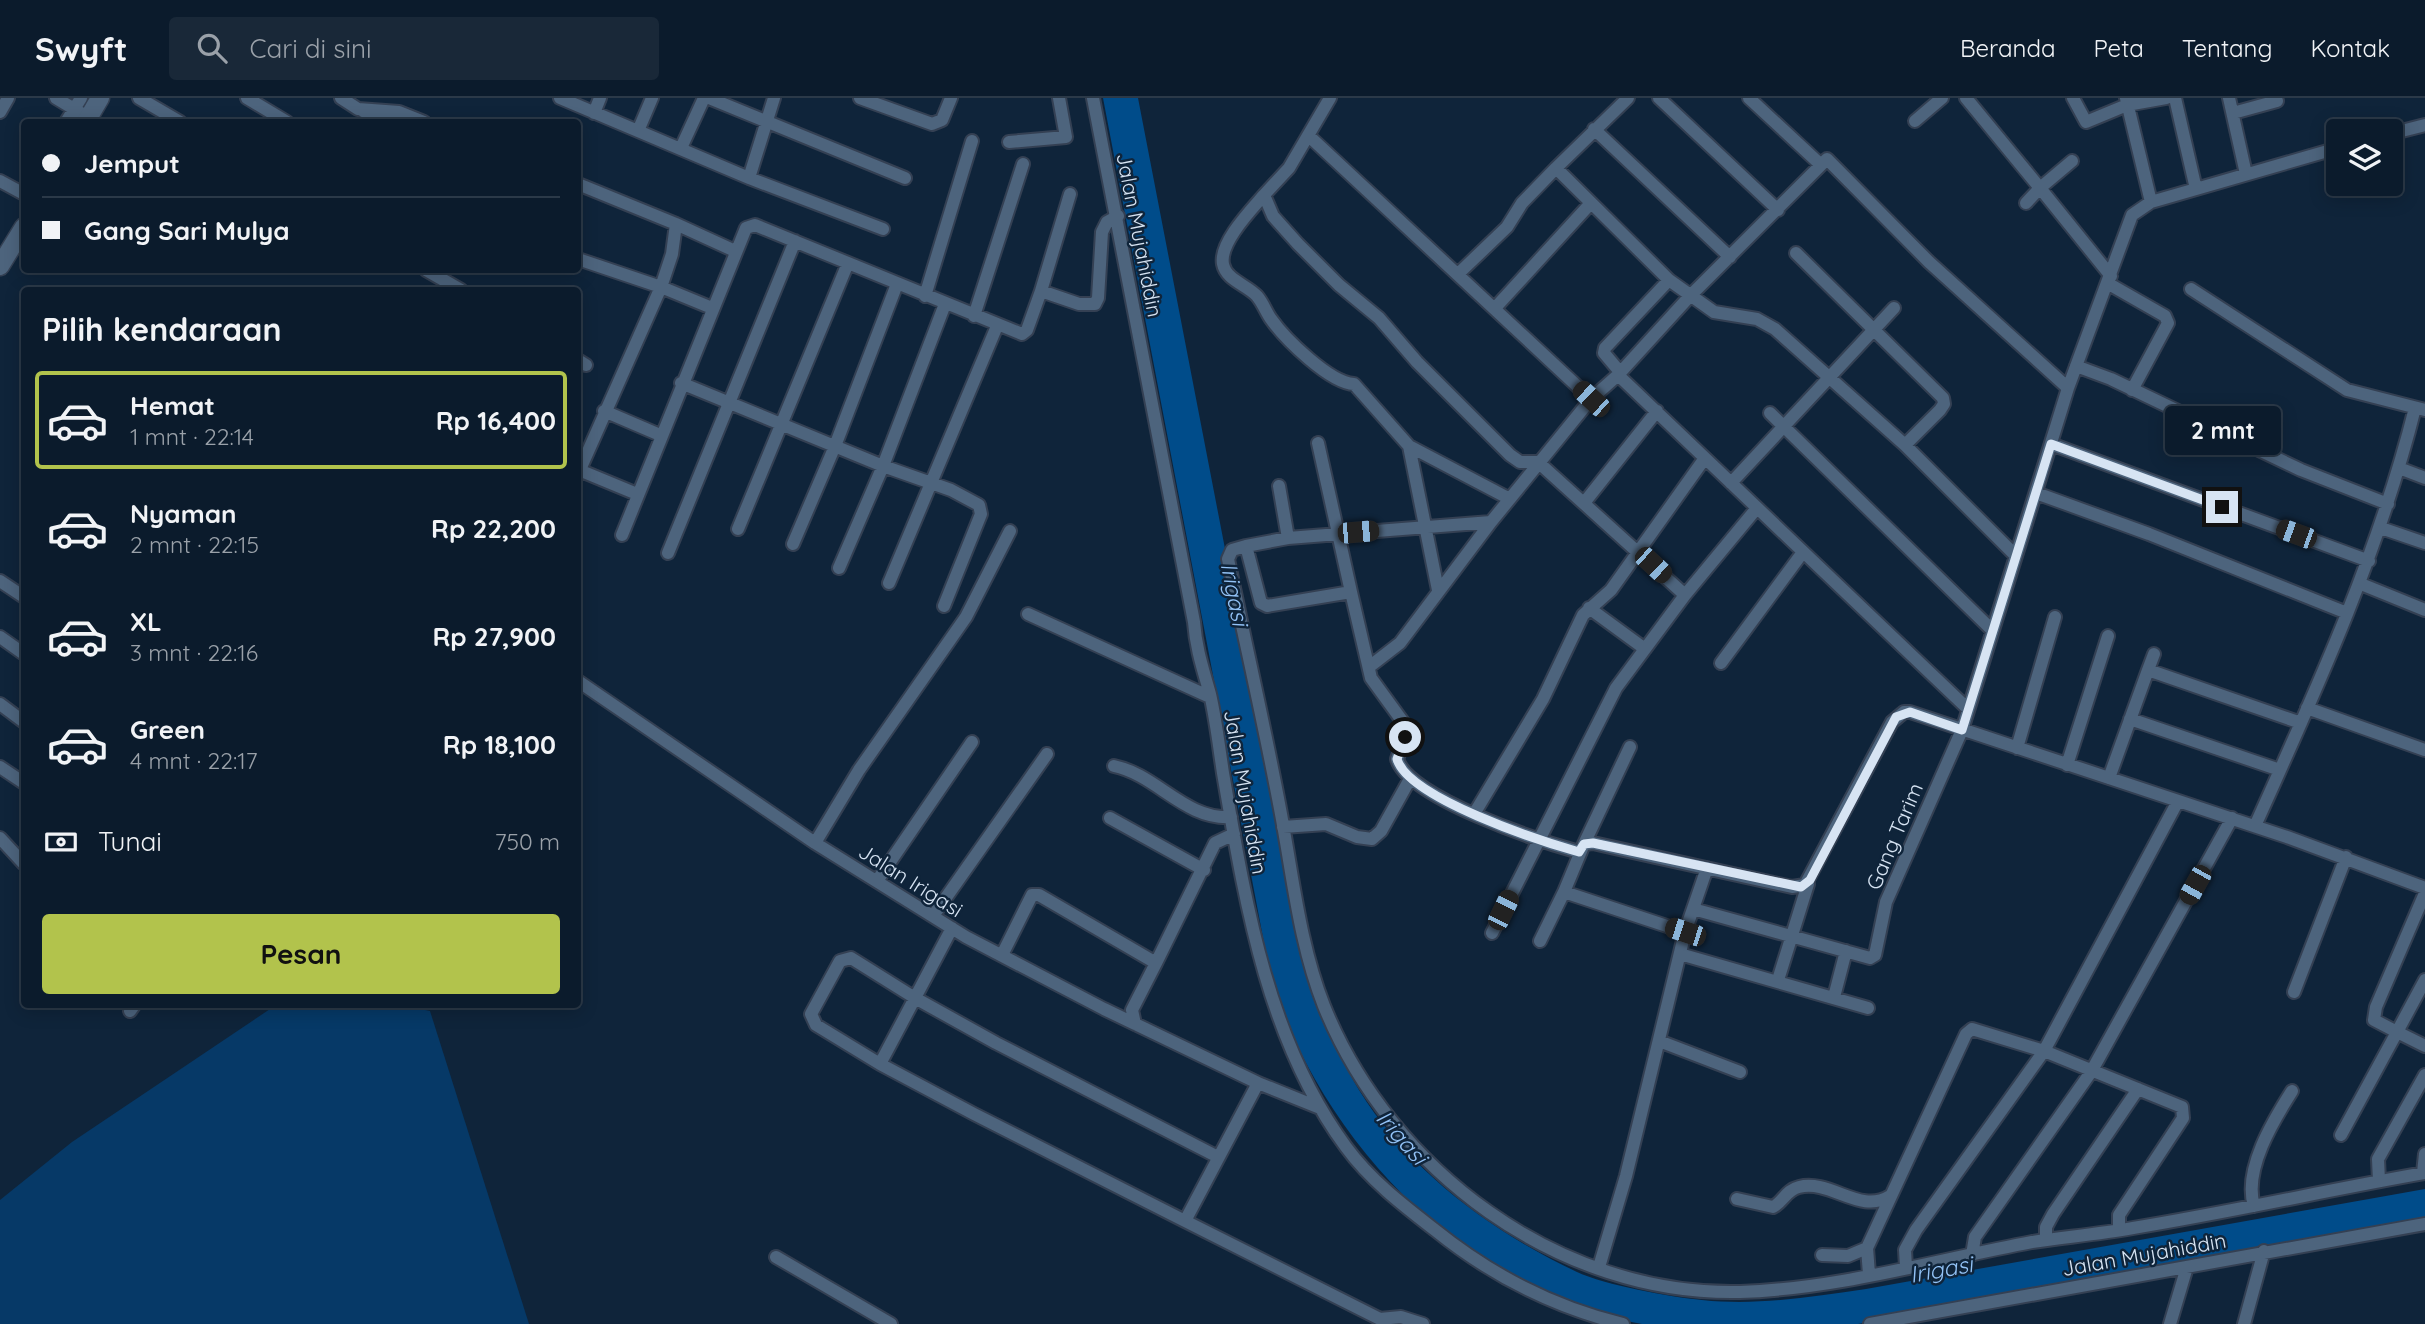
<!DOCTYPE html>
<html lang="id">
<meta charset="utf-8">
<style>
body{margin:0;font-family:Quicksand,sans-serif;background:#192838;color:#f1f3f6;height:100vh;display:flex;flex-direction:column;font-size:26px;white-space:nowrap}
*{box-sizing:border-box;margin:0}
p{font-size:23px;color:#9aa1a9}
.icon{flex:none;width:38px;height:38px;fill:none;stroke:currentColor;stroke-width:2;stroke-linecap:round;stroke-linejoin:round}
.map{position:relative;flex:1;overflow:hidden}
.panel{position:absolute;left:21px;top:189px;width:560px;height:721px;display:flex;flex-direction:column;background:#0b1b2c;border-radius:7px;box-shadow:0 4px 18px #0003,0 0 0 2px #2b3948}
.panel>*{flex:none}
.guide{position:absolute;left:21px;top:21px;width:560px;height:154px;border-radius:7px;box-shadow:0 4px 18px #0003,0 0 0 2px #2b3948;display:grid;align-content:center;height:154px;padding:0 21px;background:#0b1b2c}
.controls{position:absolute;left:2326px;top:21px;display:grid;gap:14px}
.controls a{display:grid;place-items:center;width:77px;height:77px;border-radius:7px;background:#0b1b2c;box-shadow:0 4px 18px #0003,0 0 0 2px #2b3948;font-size:35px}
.end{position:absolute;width:32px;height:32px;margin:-16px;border:9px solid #d7e4f3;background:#111;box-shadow:0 0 0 4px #111}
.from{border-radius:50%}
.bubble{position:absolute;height:49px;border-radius:7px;background:#0b1b2c;box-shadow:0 4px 18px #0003,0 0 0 2px #2b3948;font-size:23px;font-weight:700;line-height:49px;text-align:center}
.car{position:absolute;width:21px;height:42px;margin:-21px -10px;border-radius:9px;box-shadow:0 0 5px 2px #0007;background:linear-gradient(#222 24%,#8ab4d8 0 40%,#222 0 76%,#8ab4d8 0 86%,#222 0)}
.guide b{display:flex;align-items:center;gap:24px;height:66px;font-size:26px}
.guide b+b{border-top:2px solid #2b3948}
.guide i{width:18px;height:18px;background:#f1f3f6}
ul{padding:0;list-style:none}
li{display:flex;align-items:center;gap:21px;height:98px;margin:0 14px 10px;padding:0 7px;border:4px solid transparent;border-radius:7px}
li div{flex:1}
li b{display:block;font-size:26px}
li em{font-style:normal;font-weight:700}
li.on{border-color:#b2c34c}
li>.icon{width:63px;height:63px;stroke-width:1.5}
h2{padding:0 21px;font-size:32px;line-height:84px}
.pay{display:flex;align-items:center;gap:18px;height:77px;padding:0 21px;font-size:26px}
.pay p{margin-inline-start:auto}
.primary-button{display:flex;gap:14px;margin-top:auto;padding:14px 21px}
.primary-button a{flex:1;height:80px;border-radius:7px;background:#b2c34c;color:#111;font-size:28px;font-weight:700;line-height:80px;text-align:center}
header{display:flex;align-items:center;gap:42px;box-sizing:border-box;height:98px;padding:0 35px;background:#0b1b2c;border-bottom:2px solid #2b3948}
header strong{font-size:33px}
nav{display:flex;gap:38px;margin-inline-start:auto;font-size:24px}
.search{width:490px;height:63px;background:#192838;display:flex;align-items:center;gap:18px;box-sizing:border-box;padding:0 24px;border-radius:7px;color:#9aa1a9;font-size:26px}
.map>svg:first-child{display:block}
.green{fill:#063967}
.water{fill:#004c8a}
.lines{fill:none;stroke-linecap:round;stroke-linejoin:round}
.minor-casing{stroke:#344053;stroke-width:16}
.secondary-casing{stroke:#344053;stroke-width:21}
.minor{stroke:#4d647d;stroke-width:12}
.secondary{stroke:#4d647d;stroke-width:18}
.route{stroke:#d7e4f3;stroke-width:9}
.labels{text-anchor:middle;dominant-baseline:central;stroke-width:5;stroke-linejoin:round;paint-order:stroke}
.street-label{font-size:21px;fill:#d7e4f3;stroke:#0f243a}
.water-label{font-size:23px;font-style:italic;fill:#93c3f7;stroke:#0f243a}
</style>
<header>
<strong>Swyft</strong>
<div class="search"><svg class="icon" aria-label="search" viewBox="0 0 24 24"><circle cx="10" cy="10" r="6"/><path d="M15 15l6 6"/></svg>Cari di sini</div>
<nav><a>Beranda</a><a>Peta</a><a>Tentang</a><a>Kontak</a></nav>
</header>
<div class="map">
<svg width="2425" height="1226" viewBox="0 0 2425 1226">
<rect width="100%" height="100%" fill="#0f243a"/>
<path class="green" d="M396,906L430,913L529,1226H0V1102L72,1044L276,907Z"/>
<path class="water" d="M1103,0H1138L1304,860C1319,906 1334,951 1359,992C1409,1073 1492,1134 1577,1174C1605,1187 1670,1199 1702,1202C1757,1208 1811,1199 1866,1191L2425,1091V1124L1858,1226H1642C1496,1200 1374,1094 1306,965C1287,929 1276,889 1265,850Z"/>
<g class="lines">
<defs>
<path id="minor" d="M56,0L89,20
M139,0L180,24
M247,0L287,24
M341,0L358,11L399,14L424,24
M560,0L749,80L883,131
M709,0L905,80
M860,0L932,26L942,22L951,0
M1093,0L1194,524C1196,551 1203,571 1210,596C1216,622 1219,649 1223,675C1245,803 1267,942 1346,1049C1370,1082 1404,1108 1435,1132C1492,1178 1553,1209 1623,1226
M1330,0L1289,70L1264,97L1273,118L1298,146L1339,187L1379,220L1417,264L1510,357L1520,364H1538L1685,497
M1659,0L1778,112
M1749,0L1821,67
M1966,0L2040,90L2072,63
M2073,0L2086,24L2127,7L2166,0
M2126,0L2151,104
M2175,0L2196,91
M2229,0L2246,76
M363,13L384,24
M0,14L8,0
M594,15L600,0
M2233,15L2277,3
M1915,23L1942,0
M66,24L81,0
M1594,31L1730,159
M638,33L652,0
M2390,36L2425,27
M1310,39L1591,301
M1009,44L1066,39L1059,0
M681,50L704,0
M1556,70L1669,182
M749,80L774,0
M0,83L24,96
M578,86L676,126L672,156L661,189L578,376
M1264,97C1251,112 1219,145 1223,166C1226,182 1247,187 1257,198C1263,205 1266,214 1271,221C1285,241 1330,285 1354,286L1409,348L1508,400
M2026,105L2040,90L2111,178
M676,126L735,153
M1796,155L1943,300L1944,306L1940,312L1905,347
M578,161L661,189L712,210
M426,172L461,192
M1458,176L1507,129L1522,105L1556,70L1628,0
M2109,186L2165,218L2168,225L2132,292
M2191,191L2347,292L2425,312
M1041,193L1070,96
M925,198L972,43
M1495,210L1591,105
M974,218L1023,66
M578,262L586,267
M2076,268L2111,281L2301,372L2388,406
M1620,274L1604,255L1605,250L1669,182L1714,214L1757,221L1775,231L1905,347L2015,457
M1618,277L1689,199L1827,61L1929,164L2068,290
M681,285L883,368L951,392L979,407L981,416L944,508
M604,313L660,337
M1770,315L1992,532
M2051,346L2369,463
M1409,348L1438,492
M2399,370L2425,380
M579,372L637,396
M1731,385L1894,210
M1279,388L1288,440L1491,424L1591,301L1618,277L1968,611
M2036,395L2149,436L2347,515
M1584,405L1657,313
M2381,430L2425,445
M738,431L848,165
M1010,433L966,519L859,672L815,745L966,839L1104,911L1258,985L1320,1010
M622,437L746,130L755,127L1022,236L1027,232L1041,193L1079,206H1095L1098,200L1102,134L1107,124L1118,118
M1288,440L1246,448L1261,505L1267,508L1351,494L1318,345
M793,446L835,348L897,186
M1246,448L1232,452L1228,461C1246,549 1267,638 1283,727C1294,788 1301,850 1324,908C1390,1072 1559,1198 1740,1194C1838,1191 1936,1162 2032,1144C2066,1139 2100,1136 2133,1130C2231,1114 2328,1092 2425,1075
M668,455L795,143
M839,470L883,368L945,206
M0,483L24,499
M889,485L997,228
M2361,486L2425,512
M1351,494L1371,580L1403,624L1405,639L1397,661C1408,700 1540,743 1579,754
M1589,510L1645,551
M1028,516L1210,599
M0,539L24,556
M1721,565L1803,454
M1369,569L1400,545L1491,424
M2148,572L2154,556
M578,583L815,745
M0,606L24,624
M2307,610L2425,652
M2130,621L2280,672
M2017,650L2055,519
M2067,667L2108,538
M1114,668C1157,677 1185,722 1231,719
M0,669L24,685
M2109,680L2148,572L2301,625
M1474,716L1543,601L1583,517L1611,492L1705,360
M1110,720L1204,772
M2255,728C2317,590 2378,457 2415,310
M1283,729L1326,726L1357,739L1372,741L1381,733L1410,681
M0,740L24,766
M1584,746L1630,649
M1707,770L1685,834L1564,794L1584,746L1593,745C1659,760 1725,774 1792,789L1805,787L1892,624L1904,614H1910L2287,739L2425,790
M877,783L972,644
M2425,795L2376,909L2374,922L2397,934L2425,882
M1693,811L1870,860L1875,857L1886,804L1962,632L2068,290L2132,117L2151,104L2338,50
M933,818L1047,656
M1492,835L1616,590L1685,497L1757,410
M1540,843L1564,794
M1680,856L1868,910
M1002,857L1032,797H1039L1156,865L1132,912L1135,926
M1156,865L1215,745L1234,736
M1778,882L1808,786
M2294,894L2346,759
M1834,899L1846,853
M130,913L135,906
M1659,943L1740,974
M880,966L952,830
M2341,1037L2397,934L2425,948
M1218,1059L996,945L915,900L851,860L840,863L811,916L816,927L880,966L974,1016L1185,1123L1258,985
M2423,1075L2425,1056
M2379,1083L2378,1061L2425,977
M1737,1101L1773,1109C1783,1104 1786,1092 1799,1089C1831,1081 1860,1117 1890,1098
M2254,1108C2243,1072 2273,1023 2292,993
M1185,1123L1380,1221L1401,1219L1423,1226
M2046,1142V1129L2053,1116L2138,991
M1822,1157L1848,1158L1867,1150
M1972,1157L1975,1139L2091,974L2232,720
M776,1159L891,1226
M1599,1169L1626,1078L1685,834
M1906,1169L1905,1152L1916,1132L2044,953L2178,703
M1869,1176L1867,1150L1966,936L1972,931L2044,953L2182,1009L2183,1020L2119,1117V1132
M1870,1226L2425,1126
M2170,1226L2187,1169
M2244,1226L2264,1153"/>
<path id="secondary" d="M86,24L100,0
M0,168L24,129"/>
</defs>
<use href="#minor" class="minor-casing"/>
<use href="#secondary" class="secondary-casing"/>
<use href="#minor" class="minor"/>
<use href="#secondary" class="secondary"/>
</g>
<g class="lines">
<path class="route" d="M1405,639L1397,661C1408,700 1540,743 1579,754L1584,746L1593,745L1801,789L1810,782L1896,619L1910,614L1962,632L2051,346L2222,409"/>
</g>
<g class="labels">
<g class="street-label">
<text transform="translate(1140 137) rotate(79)">Jalan Mujahiddin</text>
<text transform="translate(1246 694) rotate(80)">Jalan Mujahiddin</text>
<text transform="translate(1894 738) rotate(-67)">Gang Tarim</text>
<text transform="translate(911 782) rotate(32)">Jalan Irigasi</text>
<text transform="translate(2144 1156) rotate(-10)">Jalan Mujahiddin</text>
</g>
<g class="water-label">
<text transform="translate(1235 496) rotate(79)">Irigasi</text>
<text transform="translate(1402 1039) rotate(49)">Irigasi</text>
<text transform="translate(1941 1171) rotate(-10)">Irigasi</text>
</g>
</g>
</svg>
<div class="controls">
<a><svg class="icon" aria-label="layers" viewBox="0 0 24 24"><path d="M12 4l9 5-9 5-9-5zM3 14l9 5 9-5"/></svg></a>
</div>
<i class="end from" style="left:1405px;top:639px"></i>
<i class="end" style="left:2222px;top:409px"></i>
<div class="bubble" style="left:2165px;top:308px;width:116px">2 mnt</div>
<i class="car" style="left:1591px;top:301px;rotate:313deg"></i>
<i class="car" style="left:1358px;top:434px;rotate:85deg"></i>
<i class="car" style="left:2296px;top:436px;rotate:290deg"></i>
<i class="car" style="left:1653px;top:467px;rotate:133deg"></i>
<i class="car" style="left:2195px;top:787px;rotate:209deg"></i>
<i class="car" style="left:1503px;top:812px;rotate:26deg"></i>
<i class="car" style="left:1685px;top:834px;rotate:288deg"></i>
<div class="guide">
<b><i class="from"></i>Jemput</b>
<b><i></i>Gang Sari Mulya</b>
</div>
<section class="panel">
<h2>Pilih kendaraan</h2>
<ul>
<li class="on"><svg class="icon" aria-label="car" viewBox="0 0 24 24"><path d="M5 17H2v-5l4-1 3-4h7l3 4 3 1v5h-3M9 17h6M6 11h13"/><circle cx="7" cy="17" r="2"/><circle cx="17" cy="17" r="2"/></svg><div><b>Hemat</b><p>1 mnt · 22:14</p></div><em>Rp 16,400</em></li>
<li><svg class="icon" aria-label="car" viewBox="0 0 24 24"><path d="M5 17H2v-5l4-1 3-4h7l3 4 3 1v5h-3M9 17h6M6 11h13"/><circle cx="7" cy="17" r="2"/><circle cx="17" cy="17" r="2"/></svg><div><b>Nyaman</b><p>2 mnt · 22:15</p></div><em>Rp 22,200</em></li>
<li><svg class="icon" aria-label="car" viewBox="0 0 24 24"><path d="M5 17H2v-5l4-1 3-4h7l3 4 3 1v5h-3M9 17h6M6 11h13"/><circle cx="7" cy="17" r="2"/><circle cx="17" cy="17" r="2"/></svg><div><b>XL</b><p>3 mnt · 22:16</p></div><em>Rp 27,900</em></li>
<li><svg class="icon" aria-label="car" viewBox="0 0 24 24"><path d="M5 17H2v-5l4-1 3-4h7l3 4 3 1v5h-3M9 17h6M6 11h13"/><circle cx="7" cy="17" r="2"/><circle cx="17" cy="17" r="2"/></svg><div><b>Green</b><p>4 mnt · 22:17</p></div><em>Rp 18,100</em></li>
</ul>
<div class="pay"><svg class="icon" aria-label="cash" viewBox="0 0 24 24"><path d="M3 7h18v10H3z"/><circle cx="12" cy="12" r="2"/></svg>Tunai<p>750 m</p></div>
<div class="primary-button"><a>Pesan</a></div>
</section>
</div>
